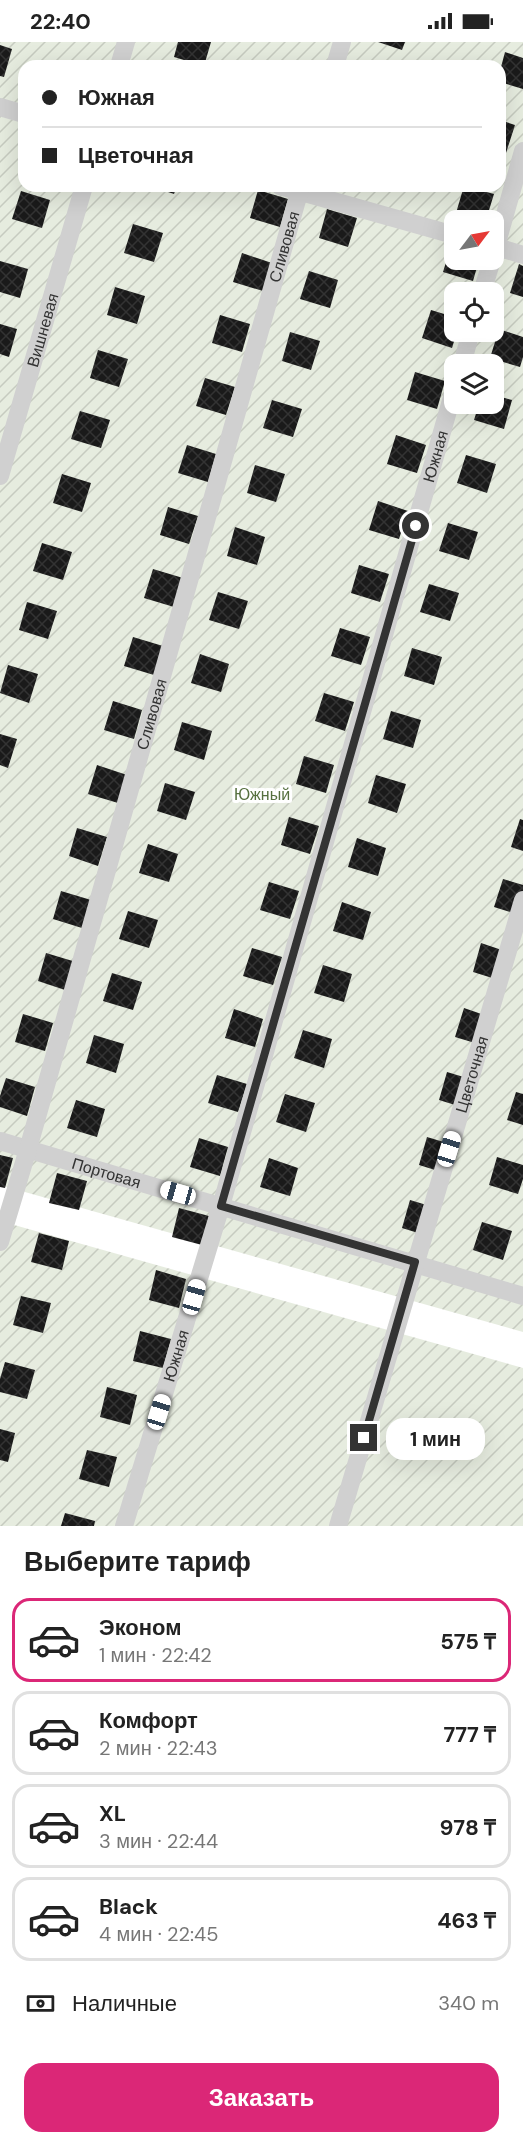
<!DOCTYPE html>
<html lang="ru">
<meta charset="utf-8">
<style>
body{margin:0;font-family:"DM Sans",sans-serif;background:#f2f2f2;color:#222;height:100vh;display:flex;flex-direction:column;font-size:22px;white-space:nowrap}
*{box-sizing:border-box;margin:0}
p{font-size:20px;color:#767676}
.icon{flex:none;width:33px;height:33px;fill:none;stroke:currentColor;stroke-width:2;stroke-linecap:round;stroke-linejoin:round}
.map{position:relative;height:1484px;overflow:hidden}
.details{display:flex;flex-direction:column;background:#fff;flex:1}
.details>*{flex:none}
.guide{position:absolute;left:18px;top:18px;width:488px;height:132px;border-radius:18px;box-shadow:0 6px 24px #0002;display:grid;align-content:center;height:132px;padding:0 24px;background:#fff}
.needle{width:39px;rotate:58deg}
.fabs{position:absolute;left:444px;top:168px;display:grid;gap:12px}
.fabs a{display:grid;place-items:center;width:60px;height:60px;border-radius:12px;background:#fff;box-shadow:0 6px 24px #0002;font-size:30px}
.end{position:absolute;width:27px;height:27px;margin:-14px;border:8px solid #333;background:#fff;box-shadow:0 0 0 3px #fff}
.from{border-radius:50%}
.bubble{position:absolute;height:42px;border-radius:18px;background:#fff;box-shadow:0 6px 24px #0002;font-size:20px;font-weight:700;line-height:42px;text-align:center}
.car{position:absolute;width:18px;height:36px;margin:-18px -9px;border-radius:8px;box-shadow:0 0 4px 2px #0007;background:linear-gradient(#fff 24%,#345 0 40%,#fff 0 76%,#345 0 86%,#fff 0)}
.guide b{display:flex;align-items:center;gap:21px;height:57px;font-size:22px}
.guide b+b{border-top:2px solid #e0e0e0}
.guide i{width:15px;height:15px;background:#222}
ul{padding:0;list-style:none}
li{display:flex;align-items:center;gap:18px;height:84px;margin:0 12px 9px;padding:0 12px;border:3px solid #e0e0e0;border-radius:18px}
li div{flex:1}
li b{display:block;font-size:22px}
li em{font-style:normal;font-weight:700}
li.selected{border-color:#db2777}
li>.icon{width:54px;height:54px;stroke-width:1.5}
h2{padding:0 24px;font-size:27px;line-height:72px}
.pay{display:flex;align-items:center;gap:15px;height:66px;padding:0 24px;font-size:22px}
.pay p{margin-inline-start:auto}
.cta{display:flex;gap:12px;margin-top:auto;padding:12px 24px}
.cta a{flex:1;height:69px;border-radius:18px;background:#db2777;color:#fff;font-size:24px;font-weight:700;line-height:69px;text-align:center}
.status{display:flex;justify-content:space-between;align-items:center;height:42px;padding:0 30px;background:#fff;direction:ltr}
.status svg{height:16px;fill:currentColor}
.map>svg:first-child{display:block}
.garden{fill:url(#garden-furrows);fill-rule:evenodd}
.building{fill:url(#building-cross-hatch)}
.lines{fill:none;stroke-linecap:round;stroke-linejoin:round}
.minor{stroke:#d0d0d0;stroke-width:18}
.route{stroke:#333;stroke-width:8}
.labels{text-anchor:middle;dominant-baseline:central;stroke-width:6;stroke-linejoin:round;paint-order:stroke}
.street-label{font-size:16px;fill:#333;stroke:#fff}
.park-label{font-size:16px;fill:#56703f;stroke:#fff}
</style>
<div class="status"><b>22:40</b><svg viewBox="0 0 49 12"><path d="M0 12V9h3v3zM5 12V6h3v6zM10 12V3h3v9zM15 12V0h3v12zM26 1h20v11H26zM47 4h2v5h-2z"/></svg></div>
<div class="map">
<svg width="523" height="1484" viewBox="0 0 523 1484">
<defs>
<pattern id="garden-furrows" width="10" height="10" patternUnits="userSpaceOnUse" patternTransform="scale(1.5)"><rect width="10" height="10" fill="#e6ecdf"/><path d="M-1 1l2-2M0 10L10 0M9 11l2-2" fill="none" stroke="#c6cbc0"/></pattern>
<pattern id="building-cross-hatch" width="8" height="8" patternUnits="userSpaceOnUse" patternTransform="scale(1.5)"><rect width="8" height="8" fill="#1a1a1a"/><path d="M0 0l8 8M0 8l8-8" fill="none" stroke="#333"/></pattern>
</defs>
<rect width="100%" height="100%" fill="#fff"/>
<path class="garden" d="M0,0H523V1290L0,1143ZM24,24H500V144H24ZM454,178H494V218H454ZM454,250H494V290H454ZM454,322H494V362H454Z
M0,1179L523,1326V1484H0Z"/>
<path class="building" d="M178,0H211L204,24L174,15Z
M378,0H405L402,8Z
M0,3L12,7L4,35L0,34Z
M505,10L523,16V47L500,40V29Z
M500,78L515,83L506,111L500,109Z
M150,144H177L174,152Z
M464,144L494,152L486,178L456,171Z
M258,148L288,157L280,185L250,176Z
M21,149L50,158L42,186L12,177Z
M327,167L357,176L348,205L319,196Z
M133,182L163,191L154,220L124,211Z
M452,201L454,202V218H479L473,239L443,230Z
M242,211L272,221L263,249L233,240Z
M0,219L28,227L20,256L0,250Z
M519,222L523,224V255L510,251Z
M309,229L338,238L330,266L300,257Z
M115,245L145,254L137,282L107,273Z
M431,268L454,275V290H457L452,306L422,296Z
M220,273L250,282L242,310L212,301Z
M0,282L17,287L9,315L0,312Z
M499,287L523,295V315L520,325L490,316Z
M290,290L320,299L311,328L282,319Z
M98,308L128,317L119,345L90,336Z
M415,330L445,339L437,367L407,358Z
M205,336L235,345L226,373L196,364Z
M494,353L512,358L504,387L474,378L479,362H494Z
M272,358L302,367L293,395L263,386Z
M80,369L110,378L101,406L71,397Z
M396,393L426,403L417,431L387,422Z
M187,403L216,412L208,440L178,431Z
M466,413L496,422L487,451L457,441Z
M255,423L285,432L276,460L247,451Z
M62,432L91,441L82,470L53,461Z
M378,459L408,469L399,497L369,488Z
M168,465L198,474L189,502L160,493Z
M448,481L478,490L469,518L439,509Z
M235,485L265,495L257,523L227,514Z
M42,501L72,510L63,538L33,529Z
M359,523L389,532L380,560L351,551Z
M153,527L183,536L174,565L144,556Z
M429,542L459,551L450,579L420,570Z
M218,550L248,559L239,587L209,578Z
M27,560L57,569L48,597L19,588Z
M340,586L370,595L361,623L331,614Z
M133,595L163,604L154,633L124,624Z
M412,606L442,615L434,643L404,634Z
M200,612L229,622L221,650L191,641Z
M8,623L38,632L29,661L0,651Z
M324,651L354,660L345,689L315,679Z
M113,659L142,668L134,697L104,688Z
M391,669L421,678L413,706L383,697Z
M182,680L212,689L204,718L174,708Z
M0,692L17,697L8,726L0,723Z
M304,714L334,723L326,751L296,742Z
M97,723L127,733L118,761L88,752Z
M376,733L406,742L397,771L368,761Z
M165,741L195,750L186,778L157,769Z
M289,775L319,784L310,812L281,803Z
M520,777L523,778V809L511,805Z
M77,786L107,795L98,824L69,814Z
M357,796L386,806L378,834L348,825Z
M148,802L178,812L169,840L139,831Z
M503,837L523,843V874L494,865Z
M269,840L299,849L290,877L260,868Z
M61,849L91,858L82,886L53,877Z
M342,860L371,870L363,898L333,889Z
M128,869L158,878L149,906L119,897Z
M481,901L511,911L502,939L473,930Z
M252,906L282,915L273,943L243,934Z
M46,911L76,920L68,949L38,939Z
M323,923L352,932L344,960L314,951Z
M112,931L142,940L133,968L103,959Z
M464,966L493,976L485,1004L455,995Z
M234,967L263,977L255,1005L225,996Z
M23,972L53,981L45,1009L15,1000Z
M303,988L332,997L324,1026L294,1016Z
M94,993L124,1002L116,1031L86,1021Z
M447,1030L477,1039L468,1067L439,1058Z
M217,1033L247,1042L238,1070L208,1061Z
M6,1036L35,1045L27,1074L0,1065V1054Z
M516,1050L523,1052V1083L507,1078Z
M285,1052L315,1061L306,1090L276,1080Z
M76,1058L105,1067L97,1095L67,1086Z
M427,1095L457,1104L448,1132L419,1123Z
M199,1096L228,1105L220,1134L190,1125Z
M0,1113L13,1116L5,1146L0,1145Z
M497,1115L523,1123V1137L518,1152L489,1143Z
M269,1116L298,1126L290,1154L260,1145Z
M57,1131L87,1139L79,1168L49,1161Z
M410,1158L440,1167L431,1195L402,1186Z
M179,1166L209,1174L202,1203L172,1195Z
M482,1180L512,1189L503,1218L473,1208Z
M39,1191L69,1199L62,1228L31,1220Z
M156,1228L186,1237L179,1266L149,1258Z
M21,1254L51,1261L43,1291L13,1283Z
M140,1289L171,1297L163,1326L133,1319Z
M5,1320L35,1328L27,1357L0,1350V1337Z
M107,1345L137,1353L130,1383L100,1375Z
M0,1387L15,1391L8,1420L0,1418Z
M87,1408L117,1415L109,1445L79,1437Z
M65,1471L95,1479L94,1484H61Z"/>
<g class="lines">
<g class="minor">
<path d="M119,24L126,0"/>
<path d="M335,24L342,0"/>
<path d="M0,65L24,72"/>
<path d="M280,144L454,193"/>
<path d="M494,204L523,213"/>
<path d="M494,211L523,109"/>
<path d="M482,250L492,218"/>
<path d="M462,322L471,290"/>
<path id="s1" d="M0,434L84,144"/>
<path id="s2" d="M0,1099L523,1254"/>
<path id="s3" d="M0,1200L28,1107L301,144"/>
<path id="s4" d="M124,1484L221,1164L454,348"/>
<path id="s5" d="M338,1484L523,858"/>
</g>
</g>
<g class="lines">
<path class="route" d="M364,1396L415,1220L221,1164L416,484"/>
</g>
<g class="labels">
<g class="street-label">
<text stroke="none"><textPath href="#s3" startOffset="1035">Сливовая</textPath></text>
<text stroke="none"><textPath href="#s1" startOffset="152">Вишневая</textPath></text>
<text stroke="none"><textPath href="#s4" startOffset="1114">Южная</textPath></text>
<text stroke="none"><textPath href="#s3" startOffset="549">Сливовая</textPath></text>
<text stroke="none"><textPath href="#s5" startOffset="471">Цветочная</textPath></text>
<text stroke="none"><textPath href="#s2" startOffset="111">Портовая</textPath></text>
<text stroke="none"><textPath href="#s4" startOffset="178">Южная</textPath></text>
</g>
<g class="park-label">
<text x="262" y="752">Южный</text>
</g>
</g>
</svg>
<div class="fabs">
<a><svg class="needle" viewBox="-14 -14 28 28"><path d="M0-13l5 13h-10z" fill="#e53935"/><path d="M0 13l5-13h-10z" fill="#767676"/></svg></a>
<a><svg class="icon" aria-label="locate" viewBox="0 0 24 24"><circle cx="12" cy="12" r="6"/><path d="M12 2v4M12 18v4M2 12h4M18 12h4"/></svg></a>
<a><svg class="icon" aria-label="layers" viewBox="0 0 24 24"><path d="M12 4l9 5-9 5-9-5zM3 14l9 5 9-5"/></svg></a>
</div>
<i class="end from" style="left:416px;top:484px"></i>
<i class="end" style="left:364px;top:1396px"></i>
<div class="bubble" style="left:386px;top:1376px;width:99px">1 мин</div>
<i class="car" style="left:449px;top:1107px;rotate:17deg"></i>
<i class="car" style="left:178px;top:1151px;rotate:286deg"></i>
<i class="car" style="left:194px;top:1255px;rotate:16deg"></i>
<i class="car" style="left:159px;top:1370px;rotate:17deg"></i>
<div class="guide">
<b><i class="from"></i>Южная</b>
<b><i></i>Цветочная</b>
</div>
</div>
<section class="details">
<h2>Выберите тариф</h2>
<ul>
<li class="selected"><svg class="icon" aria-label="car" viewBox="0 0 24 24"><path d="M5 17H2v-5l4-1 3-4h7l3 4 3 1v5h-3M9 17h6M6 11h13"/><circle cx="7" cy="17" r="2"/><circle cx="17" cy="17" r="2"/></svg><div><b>Эконом</b><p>1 мин · 22:42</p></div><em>575 ₸</em></li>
<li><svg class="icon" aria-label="car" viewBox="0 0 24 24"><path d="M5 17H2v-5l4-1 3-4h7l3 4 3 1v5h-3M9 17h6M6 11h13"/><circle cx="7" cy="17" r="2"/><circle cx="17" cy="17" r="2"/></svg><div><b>Комфорт</b><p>2 мин · 22:43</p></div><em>777 ₸</em></li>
<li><svg class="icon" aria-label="car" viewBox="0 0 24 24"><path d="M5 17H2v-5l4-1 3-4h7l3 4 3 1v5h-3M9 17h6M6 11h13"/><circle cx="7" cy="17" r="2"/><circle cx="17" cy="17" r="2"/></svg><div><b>XL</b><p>3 мин · 22:44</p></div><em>978 ₸</em></li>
<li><svg class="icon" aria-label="car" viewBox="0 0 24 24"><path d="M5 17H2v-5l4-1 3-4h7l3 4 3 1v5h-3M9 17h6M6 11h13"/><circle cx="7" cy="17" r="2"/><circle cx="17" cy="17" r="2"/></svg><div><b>Black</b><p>4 мин · 22:45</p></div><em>463 ₸</em></li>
</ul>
<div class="pay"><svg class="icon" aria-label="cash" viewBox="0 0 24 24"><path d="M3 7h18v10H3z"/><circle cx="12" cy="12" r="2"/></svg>Наличные<p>340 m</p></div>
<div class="cta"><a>Заказать</a></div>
</section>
